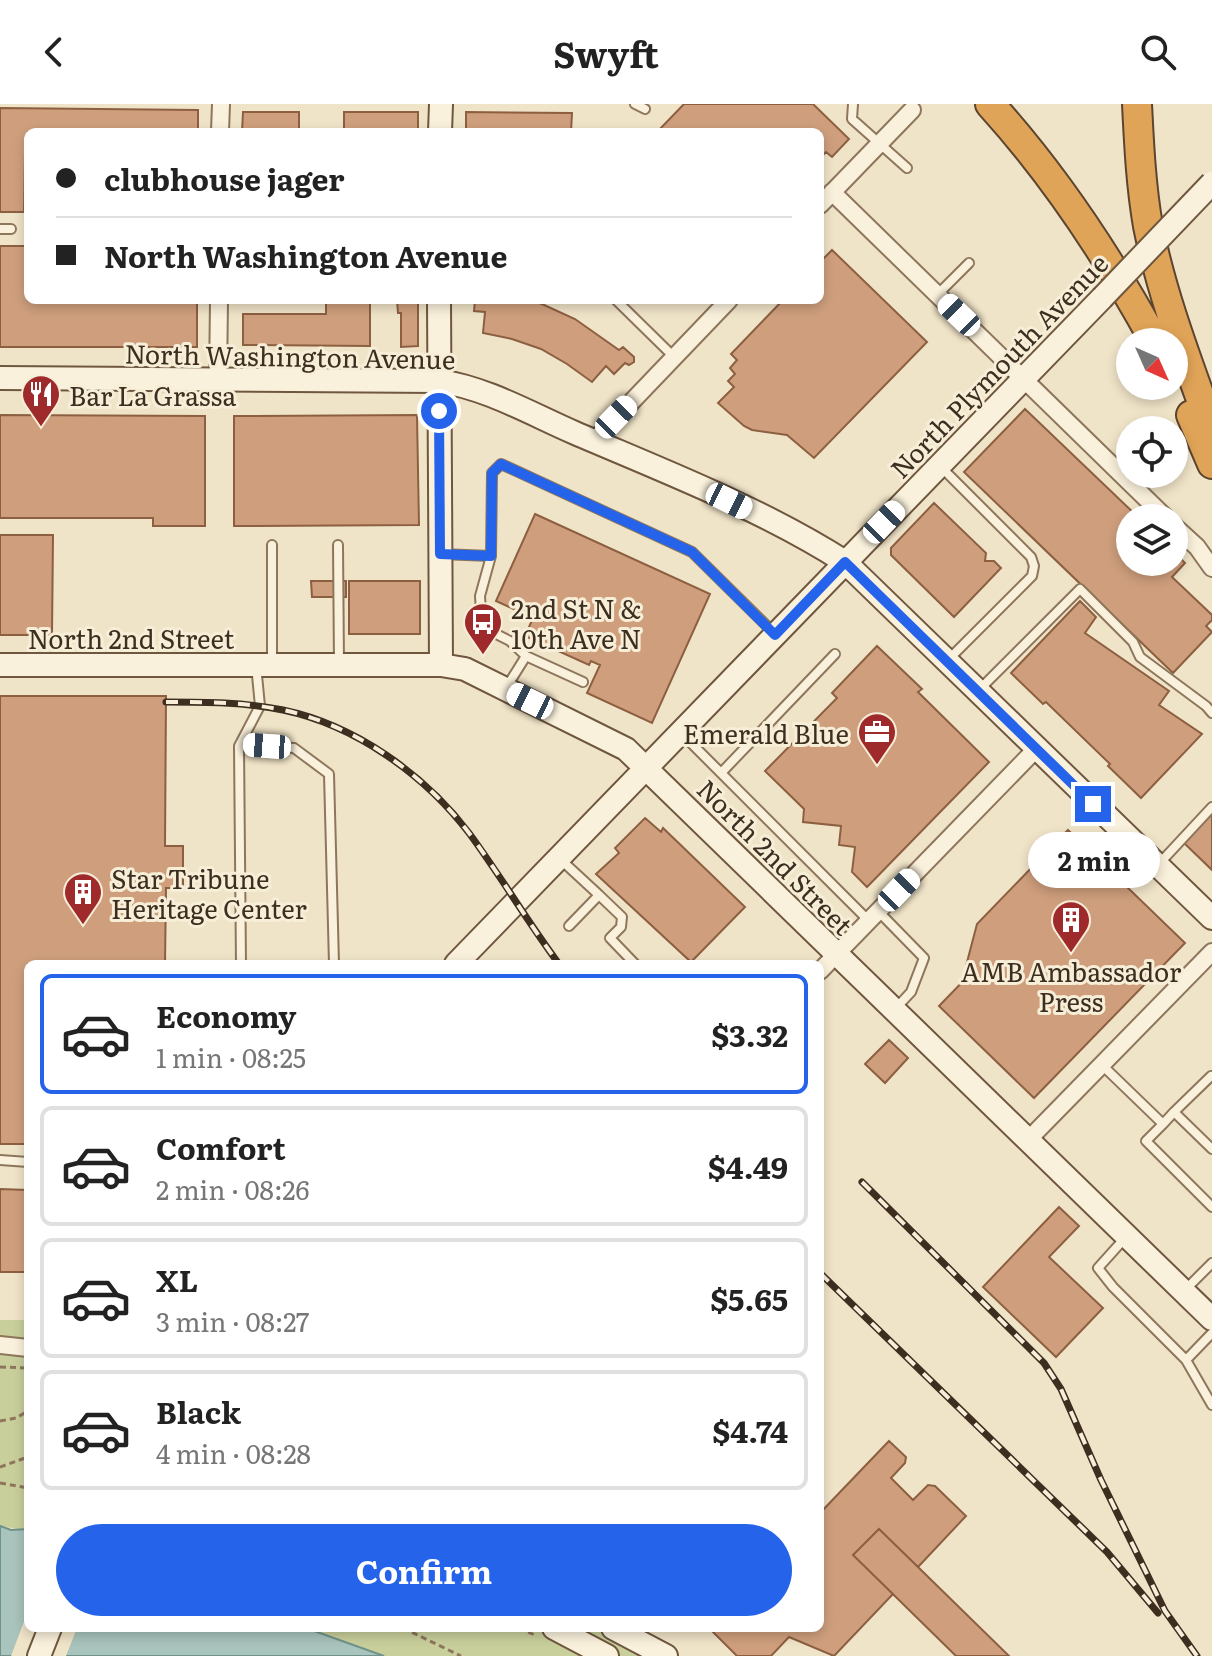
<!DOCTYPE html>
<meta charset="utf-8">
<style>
body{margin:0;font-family:Literata,serif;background:#f6f6f6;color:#222;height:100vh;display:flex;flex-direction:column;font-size:30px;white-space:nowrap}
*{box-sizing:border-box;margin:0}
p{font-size:26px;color:#767676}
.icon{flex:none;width:44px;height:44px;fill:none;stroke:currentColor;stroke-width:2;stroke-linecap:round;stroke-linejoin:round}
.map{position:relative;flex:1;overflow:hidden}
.details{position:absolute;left:24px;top:856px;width:800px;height:672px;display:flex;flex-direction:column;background:#fff;border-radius:12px;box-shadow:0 4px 12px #0003}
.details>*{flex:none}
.banner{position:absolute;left:24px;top:24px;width:800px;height:176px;border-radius:12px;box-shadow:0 4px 12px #0003;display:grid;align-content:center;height:176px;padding:0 32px;background:#fff}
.needle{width:52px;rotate:135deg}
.controls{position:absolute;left:1116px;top:224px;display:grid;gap:16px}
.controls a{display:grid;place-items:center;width:72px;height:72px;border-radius:50%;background:#fff;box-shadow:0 4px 12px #0003;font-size:40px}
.end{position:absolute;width:36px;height:36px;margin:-18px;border:10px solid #2563eb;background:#fff;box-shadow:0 0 0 4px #fff}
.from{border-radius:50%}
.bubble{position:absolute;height:56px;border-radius:28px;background:#fff;box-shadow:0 4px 12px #0003;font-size:26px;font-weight:700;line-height:56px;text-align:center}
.car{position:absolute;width:24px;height:48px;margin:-24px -12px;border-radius:10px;box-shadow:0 0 6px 2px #0007;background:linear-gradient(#fff 24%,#345 0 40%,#fff 0 76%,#345 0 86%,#fff 0)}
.banner b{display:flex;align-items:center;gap:28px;height:76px;font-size:30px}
.banner b+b{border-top:2px solid #e0e0e0}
.banner i{width:20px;height:20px;background:#222}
ul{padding:14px 0 0;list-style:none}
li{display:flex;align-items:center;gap:24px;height:120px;margin:0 16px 12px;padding:0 16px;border:4px solid #e0e0e0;border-radius:12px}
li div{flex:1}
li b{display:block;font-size:30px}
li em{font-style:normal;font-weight:700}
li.current{border-color:#2563eb}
li>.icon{width:72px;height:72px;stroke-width:1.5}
.action{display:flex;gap:16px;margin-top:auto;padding:16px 32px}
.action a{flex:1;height:92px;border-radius:48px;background:#2563eb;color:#fff;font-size:32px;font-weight:700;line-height:92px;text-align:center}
header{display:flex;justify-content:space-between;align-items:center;height:104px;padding:0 32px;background:#fff;font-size:36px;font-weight:700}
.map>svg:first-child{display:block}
.green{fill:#c9cf9b}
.water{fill:#a9c4bc;stroke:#6f938a;stroke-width:2}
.pier{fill:#f0e4c8}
.building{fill:#cf9f7d;stroke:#8d5f41;stroke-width:2}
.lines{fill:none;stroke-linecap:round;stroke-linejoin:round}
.lane-casing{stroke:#8d765c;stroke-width:12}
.street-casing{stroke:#8d765c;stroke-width:20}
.secondary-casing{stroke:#6f573f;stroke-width:26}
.highway-casing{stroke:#5b4430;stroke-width:32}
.path{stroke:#8d765c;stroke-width:3;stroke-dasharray:6 4;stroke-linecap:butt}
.lane{stroke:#faf1dc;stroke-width:8}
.street{stroke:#faf1dc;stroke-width:16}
.secondary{stroke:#faf1dc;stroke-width:22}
.highway{stroke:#e0a458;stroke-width:28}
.rail-casing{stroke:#3d2e20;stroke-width:7}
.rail{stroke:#f7eed8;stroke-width:4;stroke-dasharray:12;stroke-linecap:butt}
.secondary-bridge-casing{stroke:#6f573f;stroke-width:26;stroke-linecap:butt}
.secondary-bridge{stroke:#faf1dc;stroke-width:22}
.route{stroke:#2563eb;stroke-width:10}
.labels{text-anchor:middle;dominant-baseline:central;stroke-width:6;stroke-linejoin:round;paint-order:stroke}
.street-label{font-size:26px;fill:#3d2e20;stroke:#f7eed8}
.poi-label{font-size:26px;fill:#3d2e20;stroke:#f7eed8;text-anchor:start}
</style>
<header><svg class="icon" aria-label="back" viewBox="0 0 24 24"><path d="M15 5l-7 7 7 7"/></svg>Swyft<svg class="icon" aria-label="search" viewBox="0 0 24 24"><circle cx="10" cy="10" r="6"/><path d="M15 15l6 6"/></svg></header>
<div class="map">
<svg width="1212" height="1552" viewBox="0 0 1212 1552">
<rect width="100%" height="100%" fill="#f0e4c8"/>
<path class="green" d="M0,1216H28V1425L24,1426L0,1422Z
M306,1524H625L679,1552H384Z"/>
<path class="water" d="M0,1422L11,1426L28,1425V1524H306L384,1552H0Z"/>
<path class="pier" d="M28,1507V1524H77L66,1552H11Z"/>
<path class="building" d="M684,0H813L849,35L832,53L826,48L820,54V28H657Z
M0,4L198,6V28H28V49H25L24,108H0Z
M243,8H299V28H242Z
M344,8H418V28H344Z
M466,8L572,9L571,28H466Z
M0,142H28V196H197V243H0Z
M832,146L927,238L814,354L787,331L752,326L744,322L718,299L734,283L728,277L735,270L730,264L737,256L731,250L783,196H820V158Z
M326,196H370V242L243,241V210H326Z
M397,196H418V242L401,243V209H398Z
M475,196H529L542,200L575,215L619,246L623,243L634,253V258L629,261L625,259L614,270L606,262L592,278L567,260L541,245L512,235L483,229L485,208L474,207Z
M1025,305L1139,414H1130V458H1174V448L1185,459L1172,473L1212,511V516L1206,522L1212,528L1173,569L964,368Z
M0,311L205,312V422H153V414H0Z
M417,311L419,421L234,422V312Z
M934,399L986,449L985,457H994L1001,464L954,513L891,451V444Z
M535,410L710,490L652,619L587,589L600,561L591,557L589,561L525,532L533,514L496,497Z
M0,431H53L52,531H0Z
M311,477H346V493H312Z
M349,477H420V530H349Z
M1080,497L1096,513L1085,529L1169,587L1159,601L1202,630L1141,694L1108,662L1110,660L1046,598L1043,600L1011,569Z
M877,542L922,585L918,588L989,658L867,783L852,768L855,743L839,741L841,722L803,718L804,705L765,667L837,594L832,589Z
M0,592H166L165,742H183V784H166L165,860H28V1040H0Z
M1212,709V766L1184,739Z
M645,714L661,728L663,724L745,803L691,858L596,770L619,749L615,744Z
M1068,726L1185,839L1034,994L939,902L972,868L966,862L977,820Z
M889,936L908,954L885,979L865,960Z
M0,1085L28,1086V1168H0Z
M1059,1103L1079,1122L1049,1153L1103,1204L1056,1253L983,1183Z
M889,1337L906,1353L905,1359L891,1374L913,1396L928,1381L935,1382L966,1412L918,1463L879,1425L853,1451L893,1490L834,1552L789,1533L771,1552H737L709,1524H820V1409Z
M879,1425L918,1463L1009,1552H956L853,1451Z"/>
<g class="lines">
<defs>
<path id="lane" d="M635,0L645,5
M853,0L852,15L907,64
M0,125H11
M938,190L969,159
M616,196L674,253
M940,362L1031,453L1034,462L1032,472L948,556
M338,441L339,560
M440,450L491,452
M526,552L583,578
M272,561V441
M506,584L526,552L510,537L482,523L480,492L491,452L492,369L501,360L692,448L774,529
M978,587L1080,485L1133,538L1140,553L1206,602L1212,609
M681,629L869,817
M240,640L294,644L329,670L334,860
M721,669L835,550
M559,754L599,791L569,822
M1158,761L1212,703
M599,791L622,813L621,823L610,834L635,860
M878,807L924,854L911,888L896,904
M241,860L239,642L260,602L256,561
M1102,961L1163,1020L1146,1037L1212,1103
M1174,1008L1211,972
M1163,1020L1174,1008L1212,1045
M0,1056L28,1058
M1125,1134L1098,1164L1113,1183L1186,1256L1212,1301
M1184,1187L1212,1159
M1186,1256L1212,1229"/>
<path id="street" d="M220,28L221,0
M832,88L1166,414
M820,101L912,6
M218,277L219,196
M594,337L729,196
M1174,422L1197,443L1212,464
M820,867L1036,645
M1028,1036L1212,848
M0,1241L28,1244"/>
<path id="secondary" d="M440,28L441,0
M439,196L441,561
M0,274L439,277C487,284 531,310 575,329C666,368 762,405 845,458L1212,814
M0,561H441L465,565L626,645L1212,1215
M456,860L1102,194
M554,1524L607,1552
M613,1524L666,1552
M39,1552L50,1524"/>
<path id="highway" d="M990,0C1056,73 1108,152 1155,238
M1137,0C1139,40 1141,82 1148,122C1162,192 1188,259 1212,326
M1191,311L1212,360"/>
</defs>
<use href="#lane" class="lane-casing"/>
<use href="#street" class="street-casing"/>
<use href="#secondary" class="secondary-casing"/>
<use href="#highway" class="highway-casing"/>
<path class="path" d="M0,1263L28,1264
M0,1317L16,1314L28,1307
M0,1363L28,1353
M0,1379L28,1384
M403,1524L461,1552
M519,1524L537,1532"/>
<use href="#lane" class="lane"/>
<use href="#street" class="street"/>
<use href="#secondary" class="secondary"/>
<use href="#highway" class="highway"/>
<defs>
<path id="rail" d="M166,598C205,598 244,598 283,606C355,621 424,670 469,729C500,771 527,817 559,860
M862,1078L1044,1259L1061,1285L1101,1376L1165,1507L1197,1552
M820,1169L1107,1448L1158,1509"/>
</defs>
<use href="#rail" class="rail-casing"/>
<use href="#rail" class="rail"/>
<defs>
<path id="secondary-bridge" d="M1102,194L1212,79"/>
</defs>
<use href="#secondary-bridge" class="secondary-bridge-casing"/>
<use href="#secondary-bridge" class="secondary-bridge"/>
</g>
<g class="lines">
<path class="route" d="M439,307L440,450L491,452L492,369L501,360L692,448L775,531L845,458L1093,700"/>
</g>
<defs>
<symbol id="restaurant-pin" viewBox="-11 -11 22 30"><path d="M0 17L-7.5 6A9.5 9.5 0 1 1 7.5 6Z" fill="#9e2a2b" stroke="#f7eed8"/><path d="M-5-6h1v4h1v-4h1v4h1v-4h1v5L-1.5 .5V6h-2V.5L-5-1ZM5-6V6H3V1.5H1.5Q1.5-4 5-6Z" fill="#fff"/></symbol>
<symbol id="bus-pin" viewBox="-11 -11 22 30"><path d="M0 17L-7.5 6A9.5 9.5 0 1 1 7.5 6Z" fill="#9e2a2b" stroke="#f7eed8"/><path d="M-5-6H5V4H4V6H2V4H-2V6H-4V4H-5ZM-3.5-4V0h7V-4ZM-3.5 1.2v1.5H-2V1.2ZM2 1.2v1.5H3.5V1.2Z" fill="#fff"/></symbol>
<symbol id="office-pin" viewBox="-11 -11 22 30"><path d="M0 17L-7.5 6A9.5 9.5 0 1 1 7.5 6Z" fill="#9e2a2b" stroke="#f7eed8"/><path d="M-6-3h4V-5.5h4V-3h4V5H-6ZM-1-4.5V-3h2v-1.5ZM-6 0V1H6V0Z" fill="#fff"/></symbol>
<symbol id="building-pin" viewBox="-11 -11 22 30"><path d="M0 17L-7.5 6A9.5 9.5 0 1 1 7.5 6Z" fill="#9e2a2b" stroke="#f7eed8"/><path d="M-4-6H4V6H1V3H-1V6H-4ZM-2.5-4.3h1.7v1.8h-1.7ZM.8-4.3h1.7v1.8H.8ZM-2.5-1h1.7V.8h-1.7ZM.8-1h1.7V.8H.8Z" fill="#fff"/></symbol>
</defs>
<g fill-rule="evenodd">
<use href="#restaurant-pin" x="19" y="268" width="44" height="60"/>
<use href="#bus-pin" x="461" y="496" width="44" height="60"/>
<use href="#office-pin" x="855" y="606" width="44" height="60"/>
<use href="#building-pin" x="61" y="766" width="44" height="60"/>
<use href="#building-pin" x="1049" y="794" width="44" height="60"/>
</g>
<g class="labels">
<g class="street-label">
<text transform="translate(290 251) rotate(1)">North Washington Avenue</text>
<text transform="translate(998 261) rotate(-46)">North Plymouth Avenue</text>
<text x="131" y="533">North 2nd Street</text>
<text transform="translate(776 752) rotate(45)">North 2nd Street</text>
</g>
<g class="poi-label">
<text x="69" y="290">Bar La Grassa</text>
<text x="511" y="503">2nd St N &amp;<tspan x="511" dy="30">10th Ave N</tspan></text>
<text x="849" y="628" text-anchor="end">Emerald Blue</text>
<text x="111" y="773">Star Tribune<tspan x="111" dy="30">Heritage Center</tspan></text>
<text x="1071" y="866" text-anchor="middle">AMB Ambassador<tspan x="1071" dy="30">Press</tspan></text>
</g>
</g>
</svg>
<div class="controls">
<a><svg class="needle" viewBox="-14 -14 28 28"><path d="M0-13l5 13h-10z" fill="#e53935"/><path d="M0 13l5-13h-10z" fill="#767676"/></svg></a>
<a><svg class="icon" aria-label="locate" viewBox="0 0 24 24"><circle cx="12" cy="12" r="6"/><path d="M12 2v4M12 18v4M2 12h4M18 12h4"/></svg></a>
<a><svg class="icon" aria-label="layers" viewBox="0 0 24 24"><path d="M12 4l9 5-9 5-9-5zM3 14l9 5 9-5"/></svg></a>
</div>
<i class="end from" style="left:439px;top:307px"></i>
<i class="end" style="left:1093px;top:700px"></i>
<div class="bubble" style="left:1028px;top:728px;width:132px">2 min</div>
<i class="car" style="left:959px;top:211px;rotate:314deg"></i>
<i class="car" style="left:616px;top:313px;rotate:44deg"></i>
<i class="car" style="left:729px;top:397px;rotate:116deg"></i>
<i class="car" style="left:884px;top:418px;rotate:44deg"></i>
<i class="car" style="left:530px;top:597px;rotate:296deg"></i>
<i class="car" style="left:267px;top:642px;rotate:274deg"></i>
<i class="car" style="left:899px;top:786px;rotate:44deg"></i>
<div class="banner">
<b><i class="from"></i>clubhouse jager</b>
<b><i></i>North Washington Avenue</b>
</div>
<section class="details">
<ul>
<li class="current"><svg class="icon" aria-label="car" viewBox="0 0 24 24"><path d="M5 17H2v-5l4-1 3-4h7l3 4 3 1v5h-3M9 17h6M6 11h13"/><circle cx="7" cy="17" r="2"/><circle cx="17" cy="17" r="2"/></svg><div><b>Economy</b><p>1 min · 08:25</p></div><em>$3.32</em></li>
<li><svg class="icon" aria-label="car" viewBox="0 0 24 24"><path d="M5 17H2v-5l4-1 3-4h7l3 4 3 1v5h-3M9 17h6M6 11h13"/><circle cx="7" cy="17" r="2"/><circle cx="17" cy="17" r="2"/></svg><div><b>Comfort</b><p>2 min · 08:26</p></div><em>$4.49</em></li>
<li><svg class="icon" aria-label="car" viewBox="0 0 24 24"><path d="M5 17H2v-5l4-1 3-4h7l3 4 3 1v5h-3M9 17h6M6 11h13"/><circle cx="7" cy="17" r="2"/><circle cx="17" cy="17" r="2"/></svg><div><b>XL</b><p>3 min · 08:27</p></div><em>$5.65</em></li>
<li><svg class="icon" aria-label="car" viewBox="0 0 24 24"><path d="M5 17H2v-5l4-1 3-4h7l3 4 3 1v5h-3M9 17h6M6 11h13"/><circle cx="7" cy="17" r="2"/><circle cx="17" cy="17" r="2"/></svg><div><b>Black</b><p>4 min · 08:28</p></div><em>$4.74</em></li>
</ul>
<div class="action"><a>Confirm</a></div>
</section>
</div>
